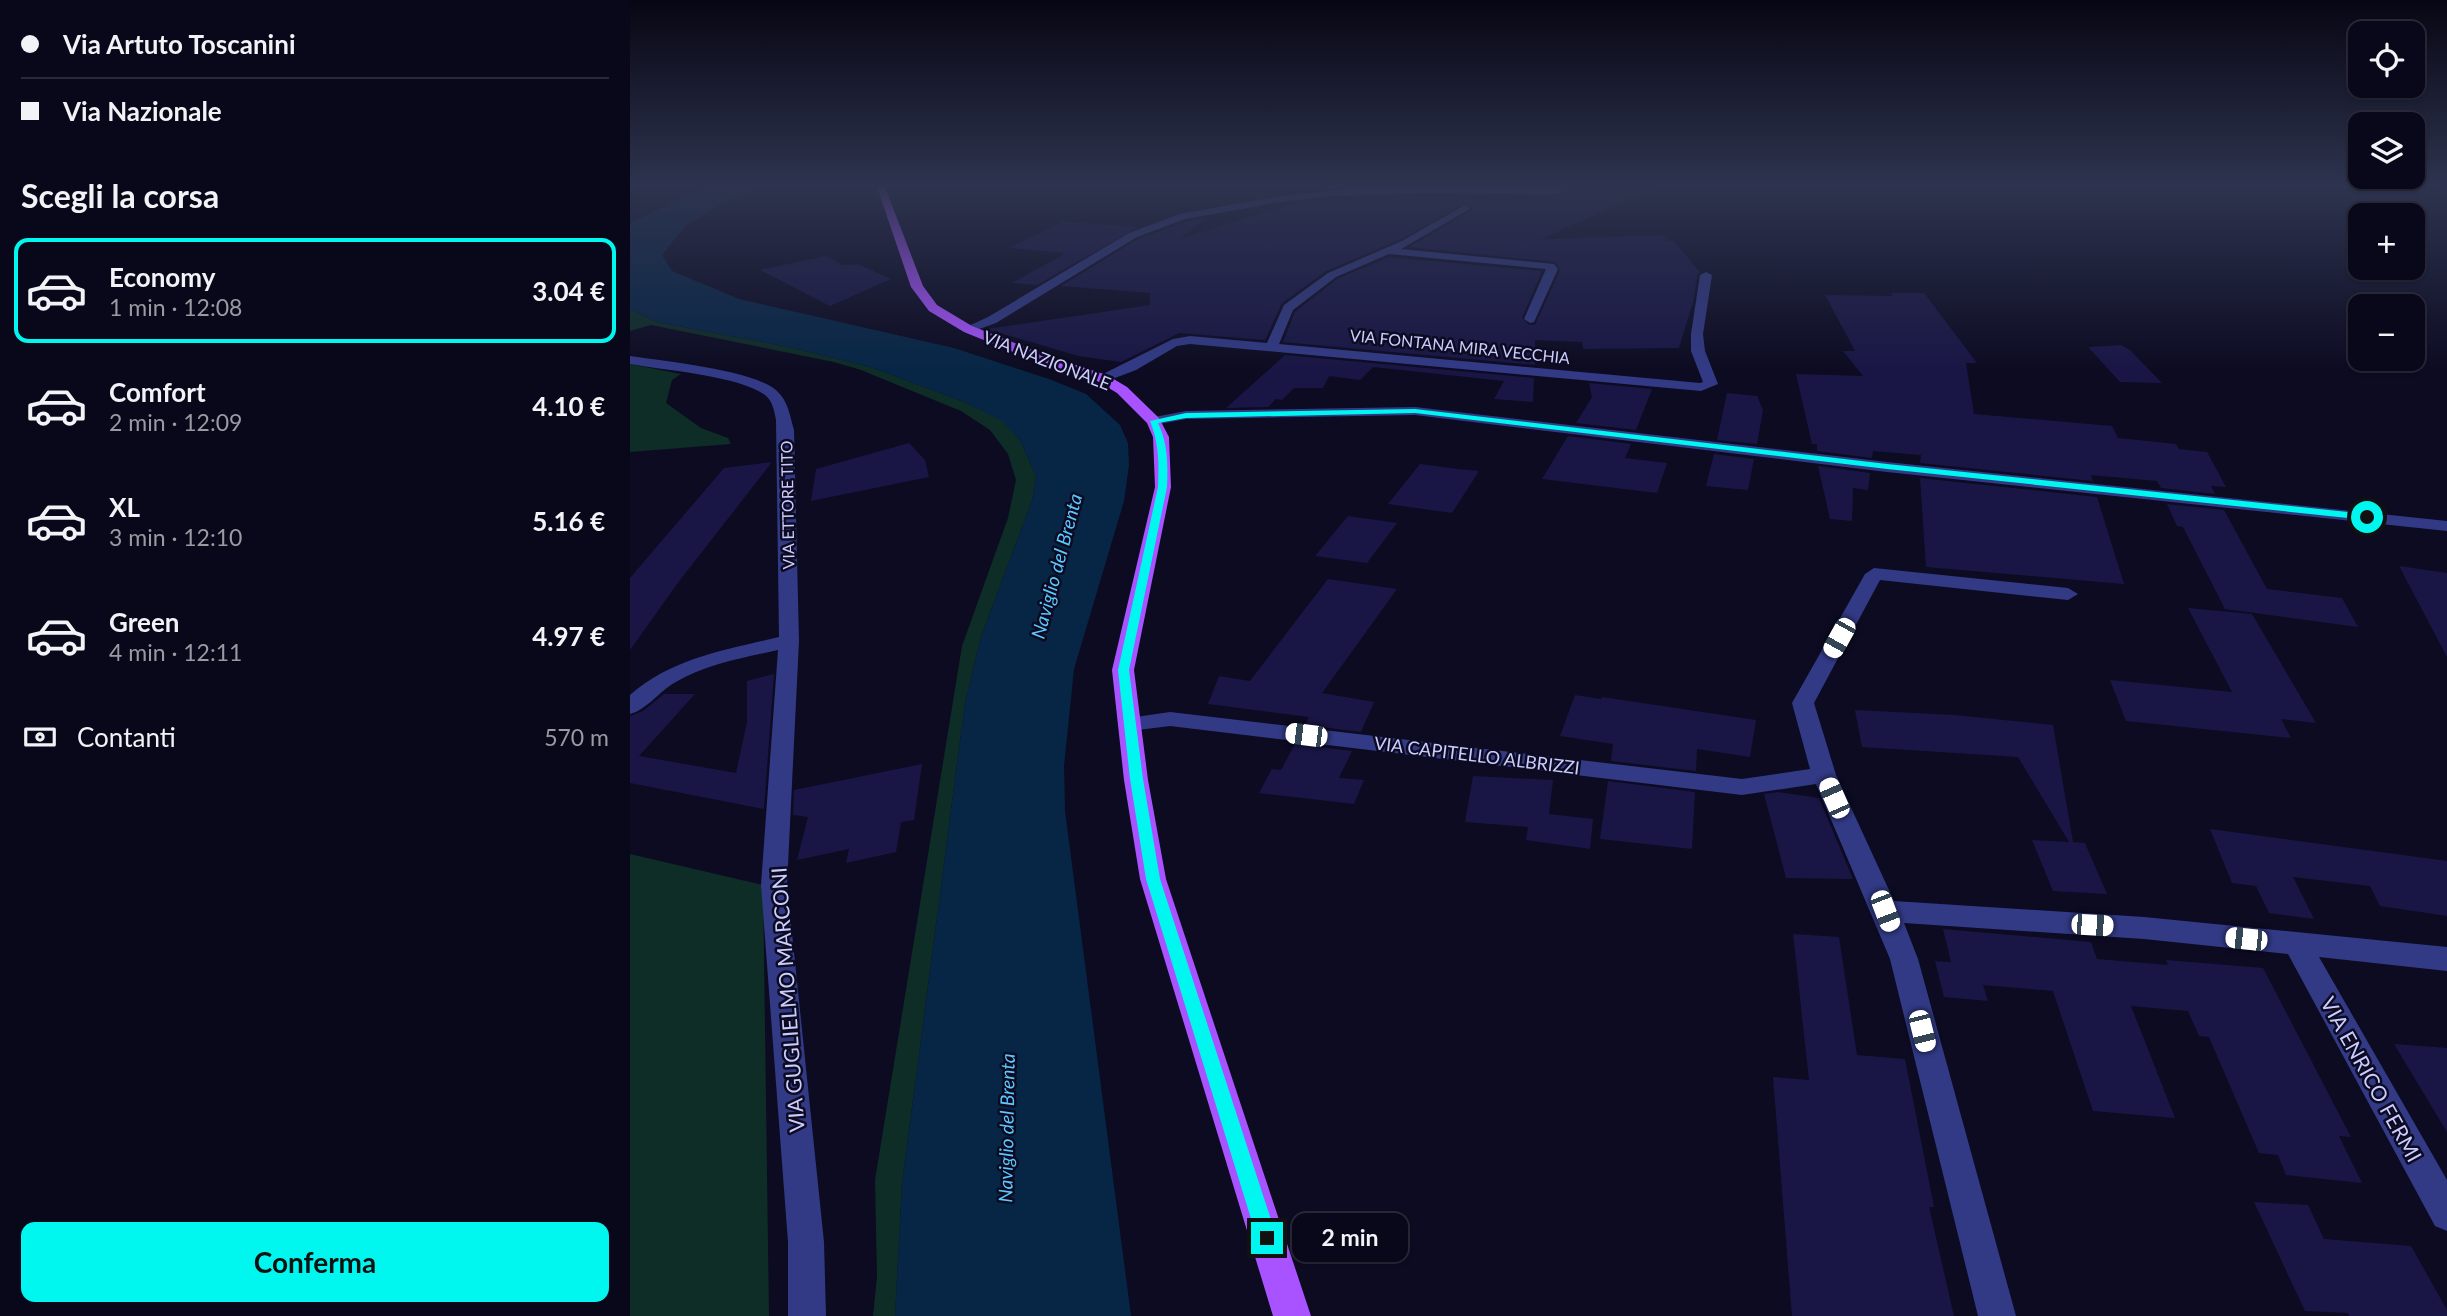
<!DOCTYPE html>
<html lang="it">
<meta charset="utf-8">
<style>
body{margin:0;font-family:Lato,sans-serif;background:#121123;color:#f1f3f6;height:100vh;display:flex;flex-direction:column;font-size:26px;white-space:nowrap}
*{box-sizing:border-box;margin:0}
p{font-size:23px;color:#999aa2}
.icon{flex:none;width:38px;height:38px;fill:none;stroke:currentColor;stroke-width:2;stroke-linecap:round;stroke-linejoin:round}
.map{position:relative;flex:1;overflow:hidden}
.sheet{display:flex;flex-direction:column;background:#09081a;width:630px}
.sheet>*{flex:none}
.banner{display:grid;align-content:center;height:154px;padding:0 21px;background:#09081a}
.controls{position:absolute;left:1718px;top:21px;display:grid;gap:14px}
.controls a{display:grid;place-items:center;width:77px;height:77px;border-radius:14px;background:#09081a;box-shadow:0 2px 5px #0004,0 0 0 2px #292939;font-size:35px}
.end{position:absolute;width:32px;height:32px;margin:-16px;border:9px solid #00f7ef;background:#111;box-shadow:0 0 0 4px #111}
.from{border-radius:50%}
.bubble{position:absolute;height:49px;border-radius:14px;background:#09081a;box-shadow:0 2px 5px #0004,0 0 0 2px #292939;font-size:23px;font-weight:700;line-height:49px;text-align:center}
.car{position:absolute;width:21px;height:42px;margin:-21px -10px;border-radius:9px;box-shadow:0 0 5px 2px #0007;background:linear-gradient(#fff 24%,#345 0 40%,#fff 0 76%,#345 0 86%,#fff 0)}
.banner b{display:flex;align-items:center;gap:24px;height:66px;font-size:26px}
.banner b+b{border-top:2px solid #292939}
.banner i{width:18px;height:18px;background:#f1f3f6}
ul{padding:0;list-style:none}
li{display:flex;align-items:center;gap:21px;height:105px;margin:0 14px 10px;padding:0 7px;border:4px solid transparent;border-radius:14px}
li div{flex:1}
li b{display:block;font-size:26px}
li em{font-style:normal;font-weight:700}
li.active{border-color:#00f7ef}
li>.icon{width:63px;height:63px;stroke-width:1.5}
h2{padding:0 21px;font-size:32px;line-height:84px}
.pay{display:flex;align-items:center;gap:18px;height:77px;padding:0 21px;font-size:26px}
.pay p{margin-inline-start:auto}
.primary-button{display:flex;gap:14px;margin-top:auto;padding:14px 21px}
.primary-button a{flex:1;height:80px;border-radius:14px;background:#00f7ef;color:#111;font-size:28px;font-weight:700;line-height:80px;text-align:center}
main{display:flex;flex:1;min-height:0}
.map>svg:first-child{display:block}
.green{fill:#0e2d27}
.water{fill:#072646}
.building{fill:#191645}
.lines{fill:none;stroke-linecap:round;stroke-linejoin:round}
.street{fill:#323a86;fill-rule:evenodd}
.primary{fill:#a853ff;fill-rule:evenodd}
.route{fill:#00f7ef}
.labels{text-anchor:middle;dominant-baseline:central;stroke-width:5;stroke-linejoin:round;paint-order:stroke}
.far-street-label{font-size:16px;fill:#cccdff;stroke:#0c0b22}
.street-label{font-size:18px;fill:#cccdff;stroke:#0c0b22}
.water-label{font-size:19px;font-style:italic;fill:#5ac9ff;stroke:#0c0b22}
.near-street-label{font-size:21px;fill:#cccdff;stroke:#0c0b22}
</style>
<main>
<section class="sheet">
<div class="banner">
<b><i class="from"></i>Via Artuto Toscanini</b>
<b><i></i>Via Nazionale</b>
</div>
<h2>Scegli la corsa</h2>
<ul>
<li class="active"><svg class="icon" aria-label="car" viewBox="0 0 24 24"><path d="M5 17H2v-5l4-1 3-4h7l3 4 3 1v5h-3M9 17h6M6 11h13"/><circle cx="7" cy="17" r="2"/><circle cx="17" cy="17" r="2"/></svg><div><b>Economy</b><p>1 min · 12:08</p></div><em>3.04 €</em></li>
<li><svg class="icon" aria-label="car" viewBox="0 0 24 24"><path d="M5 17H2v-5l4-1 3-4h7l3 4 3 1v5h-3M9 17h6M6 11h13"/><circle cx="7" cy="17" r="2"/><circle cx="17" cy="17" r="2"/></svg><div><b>Comfort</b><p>2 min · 12:09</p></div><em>4.10 €</em></li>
<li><svg class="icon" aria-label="car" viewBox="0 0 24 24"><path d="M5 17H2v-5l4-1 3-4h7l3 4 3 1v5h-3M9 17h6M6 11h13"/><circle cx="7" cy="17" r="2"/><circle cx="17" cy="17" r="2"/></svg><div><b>XL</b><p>3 min · 12:10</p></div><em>5.16 €</em></li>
<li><svg class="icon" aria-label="car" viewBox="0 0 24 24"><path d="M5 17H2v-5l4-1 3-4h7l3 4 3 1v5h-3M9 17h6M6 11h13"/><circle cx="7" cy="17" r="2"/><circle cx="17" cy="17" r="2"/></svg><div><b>Green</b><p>4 min · 12:11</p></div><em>4.97 €</em></li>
</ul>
<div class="pay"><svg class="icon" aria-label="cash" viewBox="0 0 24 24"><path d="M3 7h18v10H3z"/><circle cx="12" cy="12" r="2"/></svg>Contanti<p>570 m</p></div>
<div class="primary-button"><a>Conferma</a></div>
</section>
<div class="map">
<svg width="1817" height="1316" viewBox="0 0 1817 1316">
<rect width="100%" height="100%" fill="#0c0b22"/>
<path class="green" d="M0,309L27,322L159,347L241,367L337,403L373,421L390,440L406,476L402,501L351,637L335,703L272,1184L265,1316H243L247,1277L245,1180L332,646L378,518L386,480L378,454L360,430L331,411L231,370L204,362L21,325L0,331Z
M0,364L51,374L42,380L36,403L71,428L98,438L101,444L0,452Z
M0,854L133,885L139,1316H0Z"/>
<path class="water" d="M76,187H129L90,205L56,225L32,255L42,271L109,299L324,348L419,379L456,394L490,425L498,443L499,465L494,501L444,669L434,766L435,811L501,1316H265L272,1184L335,703L351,637L402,501L406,476L390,440L372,421L337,403L241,367L159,347L27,322L0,309V223Z"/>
<path class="building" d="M956,187H1026L911,239L1033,235L1037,241H1044L1070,272L1067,275L1064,299L1049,348L953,349L952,342L905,340V365L653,342L665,312L707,279L759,257L912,271L892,318L899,325H905L930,270L926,262L779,247L840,212L843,208L836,203L771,239L696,271L652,303L635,340L549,333L491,362L448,356L357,329L520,305V293L431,286L508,239L556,222L577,218L550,239L661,204L706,199L734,202L739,198L803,196L903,203L904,197L922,198Z
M433,222L508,227L407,285L382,283L436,253L378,248Z
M196,256L213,265L228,264L261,279L200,306L130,270Z
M1261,293H1294L1347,363H1336L1344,414L1482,426L1488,438L1546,444L1549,449L1577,452L1596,487L1581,486L1585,494L1531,488L1527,481L1461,475L1463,481L1290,463L1291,455L1243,451L1242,458L1187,451V444H1182L1166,374L1233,376L1213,351H1225L1195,295L1263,296Z
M1491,345L1500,350L1532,383L1490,382L1458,347Z
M655,355L904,378L903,402L864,399L874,381L743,367L730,380L699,376L693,388H664L652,400L646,399L638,407L596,408Z
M959,383L1022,389L1006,430L946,423L962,397Z
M1097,393L1127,396L1133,410L1127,444L1087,440Z
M938,436L1001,444L995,458L1037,463L1027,493L912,479Z
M279,443L295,460L299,477L181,501L186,469Z
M1084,454L1124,459L1118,490L1076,486Z
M142,462L47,584L0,650V578L94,468Z
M790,464L828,469L849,471L822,513L758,504Z
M1188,466L1240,473L1238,490L1223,488L1222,521L1200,519Z
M1290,478L1467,497L1494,584L1296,567Z
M1537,504L1594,510L1637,589L1712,598L1728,627L1595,609L1553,527L1547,526Z
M718,516L767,523L737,563L685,556Z
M1769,566L1817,573V657Z
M698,579L767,589L692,693L744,702L731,732L675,725L679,717L578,704L589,676L620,681Z
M1558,608L1622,614L1686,723L1651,719L1661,738L1496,721L1480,680L1602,692Z
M144,674L134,809L0,783V716L13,711L34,694H65L9,756L106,773L117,722V681Z
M945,695L971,699L972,697L1126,720L1120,757L1067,749L1066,771L981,761L983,744L930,736Z
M1225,710L1324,715L1423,725L1443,842L1455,843L1477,894L1423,891L1402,840L1439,842L1388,757L1232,747Z
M665,744L722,751L709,778L734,780L724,804L629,793L642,769L651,770Z
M292,764L284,820L271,822L266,852L216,863L219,849L167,860L178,817L163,815L164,790Z
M843,776L923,780L919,814L963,819L960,849L896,840L898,827L835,822Z
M978,781L1065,792L1062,849L970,839Z
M1148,792L1189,798L1223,879L1156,878L1134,794Z
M1580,829L1817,861V916L1750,906L1740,886L1663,877L1684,919L1639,913L1626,886L1602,883Z
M1313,929L1461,942L1467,959L1538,965L1536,960L1633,968L1721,1137L1709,1136L1732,1183L1656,1175L1648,1155L1629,1153L1579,1037L1569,1036L1558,1011L1501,1006L1545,1118L1463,1111L1423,991L1353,985L1358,1001L1314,997L1305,961L1321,962Z
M1163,934L1209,937L1227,1055L1275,1059L1304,1207H1299L1324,1316H1162L1143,1077L1179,1080Z
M1764,1044L1817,1048V1132Z
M1624,1202L1678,1205L1694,1239L1781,1246L1817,1310V1316H1719L1718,1313L1675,1311Z"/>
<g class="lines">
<path class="street" d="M803,187L921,189L953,187L921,195L803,193L706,196L650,202L555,219L507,237L366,323L338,333L332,329L358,317L499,233L550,214L650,196L706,190Z
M835,205L840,208L838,210L771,249L924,264L928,269L904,322L900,323L894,319L916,269L759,254L706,277L663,310L649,344L1070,383L1073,382L1061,351V334L1070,275L1076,272L1082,275L1073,334L1075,351L1088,384L1071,391L560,344L547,346L506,370L477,381L472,382L465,378L543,339L560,336L637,343L654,305L698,273L772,241Z
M0,356C32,361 125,370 147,391C158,401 160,416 164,430L169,641L157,885L194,1242L196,1316H158V1242L131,885L148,650C113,658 76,664 44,683C29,692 16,710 0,714V695C42,658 96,650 149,637L146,420C144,411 143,401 135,395C110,376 33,370 0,364Z
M785,407L1257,462L1817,521V531L1257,472L785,415L556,419L524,425L517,421L519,418L556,411Z
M1244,568L1438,588L1448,594L1438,600L1250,580L1184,703L1206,775L1264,901L1514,917L1817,947V971L1689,957L1817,1180V1231L1805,1226L1658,954L1514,939L1274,923L1288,959L1386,1316H1348L1260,959L1186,784L1112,795L540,726L500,731L492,729L489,724L492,719L540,712L1112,779L1180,769L1162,703L1235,574Z"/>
<path class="primary" d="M247,187H255L293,286L307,305L342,326L415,355L477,375L497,387L529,418L539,437L541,487L504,670L518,780L536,879L681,1316H643L510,879L494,780L482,670L525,487L523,437L517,423L487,393L467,381L405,361L334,332L299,311L281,287Z"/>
</g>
<linearGradient id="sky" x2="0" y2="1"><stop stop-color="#070613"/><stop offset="0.5" stop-color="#2e344f"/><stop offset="1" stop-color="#2e344f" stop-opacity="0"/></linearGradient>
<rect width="1817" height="371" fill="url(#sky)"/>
<path class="route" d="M785,409L1257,464L1737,514L1742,517L1737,520L1257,469L785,413L556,418L528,423C538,444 538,464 537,487L499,670L513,779L530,879L647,1238L644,1245L637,1248L630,1245L627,1238L516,879L500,779L488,670L528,487C529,463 529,443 520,421L556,413Z"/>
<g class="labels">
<g class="far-street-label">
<text transform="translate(830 346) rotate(6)">VIA FONTANA MIRA VECCHIA</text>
<text transform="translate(157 505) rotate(-91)">VIA ETTORE TITO</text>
</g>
<g class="street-label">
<text transform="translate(417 360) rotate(21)">VIA NAZIONALE</text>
<text transform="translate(847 755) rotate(7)">VIA CAPITELLO ALBRIZZI</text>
</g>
<g class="water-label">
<text transform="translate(426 566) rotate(-75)">Naviglio del Brenta</text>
<text transform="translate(376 1128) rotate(-89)">Naviglio del Brenta</text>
</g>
<g class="near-street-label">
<text transform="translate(157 1000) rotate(-94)">VIA GUGLIELMO MARCONI</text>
<text transform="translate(1742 1079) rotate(61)">VIA ENRICO FERMI</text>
</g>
</g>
</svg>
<div class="controls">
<a><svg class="icon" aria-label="locate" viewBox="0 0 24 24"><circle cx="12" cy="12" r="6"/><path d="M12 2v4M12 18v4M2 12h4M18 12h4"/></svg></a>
<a><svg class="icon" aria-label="layers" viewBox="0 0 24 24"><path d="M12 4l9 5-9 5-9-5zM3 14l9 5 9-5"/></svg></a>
<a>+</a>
<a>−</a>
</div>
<i class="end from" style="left:1737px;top:517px"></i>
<i class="end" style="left:637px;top:1238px"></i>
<div class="bubble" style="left:662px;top:1213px;width:116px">2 min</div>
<i class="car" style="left:1209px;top:638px;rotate:209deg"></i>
<i class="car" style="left:676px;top:735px;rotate:277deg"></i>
<i class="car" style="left:1204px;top:798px;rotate:336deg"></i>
<i class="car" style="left:1255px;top:911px;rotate:159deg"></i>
<i class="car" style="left:1462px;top:925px;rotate:93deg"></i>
<i class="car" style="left:1616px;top:939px;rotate:276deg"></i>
<i class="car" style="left:1292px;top:1031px;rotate:166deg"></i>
</div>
</main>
